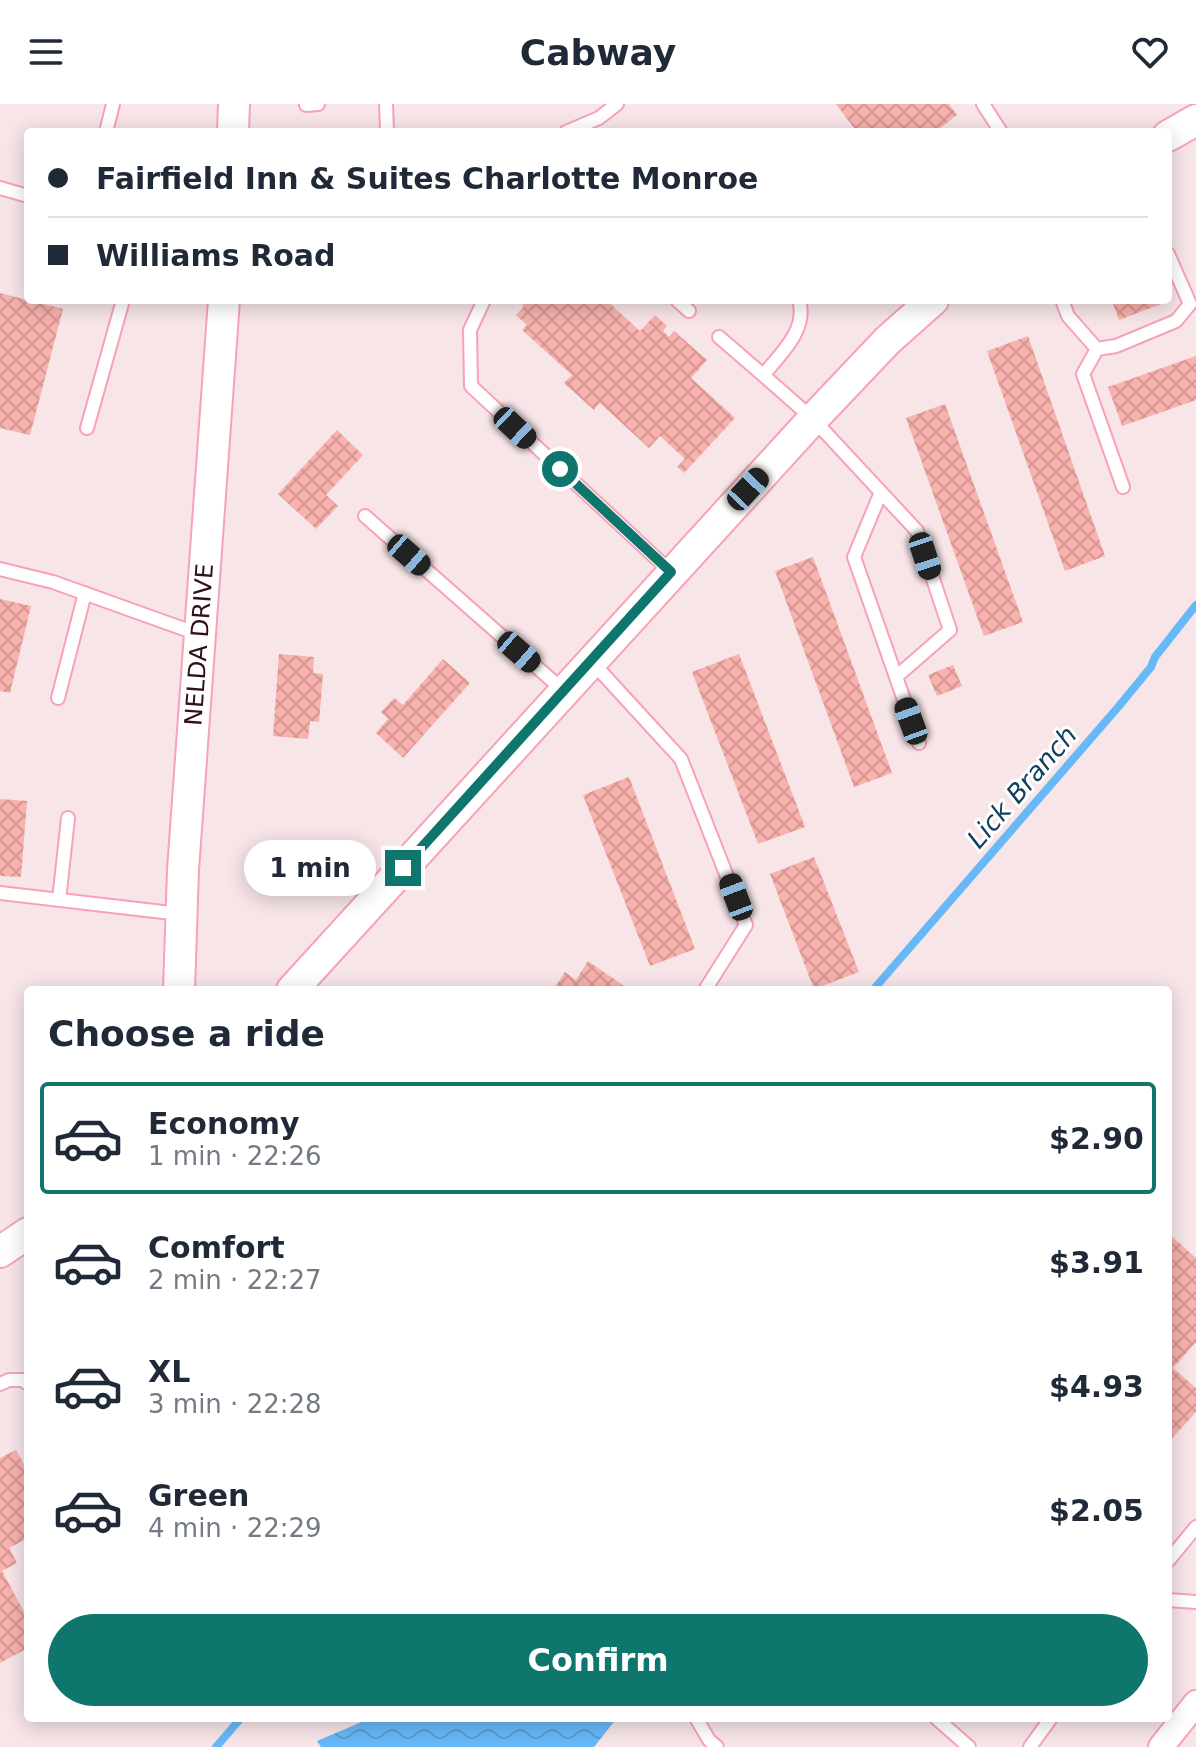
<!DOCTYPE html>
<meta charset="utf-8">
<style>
body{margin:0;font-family:"DejaVu Sans",sans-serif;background:#f6f6f7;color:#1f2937;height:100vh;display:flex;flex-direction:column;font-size:30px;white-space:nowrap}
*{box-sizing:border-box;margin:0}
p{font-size:26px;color:#747a83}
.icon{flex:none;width:44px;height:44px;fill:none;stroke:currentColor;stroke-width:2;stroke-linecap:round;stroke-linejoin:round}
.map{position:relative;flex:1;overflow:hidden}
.details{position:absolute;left:24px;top:882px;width:1148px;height:736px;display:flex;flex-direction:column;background:#fff;border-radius:8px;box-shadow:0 4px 20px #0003}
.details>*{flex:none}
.guide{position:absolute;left:24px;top:24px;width:1148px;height:176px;border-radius:8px;box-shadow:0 4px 20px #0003;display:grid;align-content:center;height:176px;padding:0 24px;background:#fff}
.end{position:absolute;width:36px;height:36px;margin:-18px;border:10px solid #0f766e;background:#fff;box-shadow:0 0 0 4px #fff}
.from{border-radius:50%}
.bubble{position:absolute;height:56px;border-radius:28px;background:#fff;box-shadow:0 4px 20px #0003;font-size:26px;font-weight:700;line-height:56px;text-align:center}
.car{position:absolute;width:24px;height:48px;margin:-24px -12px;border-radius:10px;box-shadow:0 0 6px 2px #0007;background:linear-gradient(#222 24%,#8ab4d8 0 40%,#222 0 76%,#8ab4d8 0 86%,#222 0)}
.guide b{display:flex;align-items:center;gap:28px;height:76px;font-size:30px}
.guide b+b{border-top:2px solid #e0e1e3}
.guide i{width:20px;height:20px;background:#1f2937}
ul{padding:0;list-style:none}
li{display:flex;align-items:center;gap:24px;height:112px;margin:0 16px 12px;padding:0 8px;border:4px solid transparent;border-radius:8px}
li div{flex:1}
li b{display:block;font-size:30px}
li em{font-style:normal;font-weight:700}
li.selected{border-color:#0f766e}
li>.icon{width:72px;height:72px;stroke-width:1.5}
h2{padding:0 24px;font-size:36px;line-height:96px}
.button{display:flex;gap:16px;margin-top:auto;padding:16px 24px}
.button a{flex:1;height:92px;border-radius:48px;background:#0f766e;color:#fff;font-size:32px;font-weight:700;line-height:92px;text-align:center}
header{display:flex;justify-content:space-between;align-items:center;height:104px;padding:0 24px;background:#fff;font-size:36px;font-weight:700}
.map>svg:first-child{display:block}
.water{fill:url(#water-waves)}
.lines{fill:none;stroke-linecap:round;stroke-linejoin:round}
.stream{stroke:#67b8f7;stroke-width:8}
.building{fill:url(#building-cross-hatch)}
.service-casing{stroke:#f8a2b7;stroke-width:16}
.minor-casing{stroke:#f8a2b7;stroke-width:28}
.tertiary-casing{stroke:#f8a2b7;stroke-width:34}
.service{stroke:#fff;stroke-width:12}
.minor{stroke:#fff;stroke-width:24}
.tertiary{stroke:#fff;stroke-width:30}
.route{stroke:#0f766e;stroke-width:10}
.labels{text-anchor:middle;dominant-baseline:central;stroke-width:6;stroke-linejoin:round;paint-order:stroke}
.street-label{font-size:24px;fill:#30101a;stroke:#fff}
.water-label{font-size:26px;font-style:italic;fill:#13405f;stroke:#fff}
</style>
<header><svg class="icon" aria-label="menu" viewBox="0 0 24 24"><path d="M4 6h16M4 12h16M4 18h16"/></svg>Cabway<svg class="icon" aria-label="heart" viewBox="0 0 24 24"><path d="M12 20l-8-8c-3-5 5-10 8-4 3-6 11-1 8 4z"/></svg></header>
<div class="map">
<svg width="1196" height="1643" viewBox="0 0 1196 1643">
<defs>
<pattern id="water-waves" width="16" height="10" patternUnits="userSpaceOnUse" patternTransform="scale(2)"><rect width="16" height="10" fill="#67b8f7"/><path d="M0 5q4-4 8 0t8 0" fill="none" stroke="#5a9dd3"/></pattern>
<pattern id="building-cross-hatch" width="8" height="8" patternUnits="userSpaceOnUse" patternTransform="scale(2)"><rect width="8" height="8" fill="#f8b1ac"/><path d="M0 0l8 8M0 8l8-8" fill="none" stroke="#d59793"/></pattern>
</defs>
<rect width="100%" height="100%" fill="#f7e5e8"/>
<path class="water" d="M371,1614H617L594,1643H321L317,1637Z"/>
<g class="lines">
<path class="stream" d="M873,886L1119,602L1151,563L1155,553L1196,501
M216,1643L241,1614"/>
</g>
<path class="building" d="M836,0H949L957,11L935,28H857Z
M0,189L63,205L30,331L0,324Z
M517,196H606L640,227L655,211L667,222L663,227L669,233L674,227L707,256L691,274L735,314L684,369L677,363L685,355L660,332L649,344L600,299L594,306L564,279L572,271L522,226L527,221L516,211L524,202Z
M1124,196H1165L1166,198L1119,216L1113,200Z
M1028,232L1105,452L1065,467L987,247Z
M1196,252V296L1122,322L1108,283Z
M945,300L1023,518L984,532L906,314Z
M337,326L363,351L326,391L338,402L316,425L278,390Z
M813,453L892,669L854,683L775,467Z
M0,495L31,502L10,589L0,587Z
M279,550L314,553L313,569L323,570L319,618L310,617L308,635L273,632Z
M739,550L805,723L758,740L692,568Z
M443,555L470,579L403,654L376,629L388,615L381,608L394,594L403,601Z
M953,561L962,582L937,592L928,571Z
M629,673L695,845L650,862L583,691Z
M0,695L27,697L21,773L0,772Z
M814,753L859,868L814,885L770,770Z
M588,857L630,886H553L565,868L576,876Z
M1168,1129L1196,1154V1238L1173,1264L1196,1284V1308L1168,1339Z
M16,1346L28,1367V1434L9,1444L17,1459L2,1467L28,1515V1544L0,1559V1354Z"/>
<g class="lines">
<defs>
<path id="service" d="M386,0L387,28
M983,0L1001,28
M306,1L318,0
M106,28L113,0
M566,28L599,14L617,0
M0,84L28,92
M484,196L470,226L471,282L671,468
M677,196L689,207
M799,196C808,225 781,250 763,271L813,315L917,427L950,526L896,573L854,453L881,388
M1062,196L1068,212L1097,245L1116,242L1176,217L1190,200L1168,150
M719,233L763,271
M1097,245L1083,270L1123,383
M87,324L123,196
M365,412L564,587
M0,465L53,478L198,530
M593,559L681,655L746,821L705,886
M896,573L919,639
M58,594L85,489
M0,789L180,810
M59,796L68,714
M0,1280L9,1276H23L28,1280
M1168,1457L1196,1423
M1168,1496L1196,1498
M696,1614L709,1636L717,1643
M936,1614L969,1643
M1030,1643L1051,1614"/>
<path id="minor" d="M1161,1643L1196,1599"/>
<g id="tertiary">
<path d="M233,28L234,0"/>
<path d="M1168,32L1196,16"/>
<path id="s1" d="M179,886L183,766L224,196"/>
<path d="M292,886L813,315L888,236L933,196"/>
<path d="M0,1148L28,1129"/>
</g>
</defs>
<use href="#service" class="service-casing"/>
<use href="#minor" class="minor-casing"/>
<use href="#tertiary" class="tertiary-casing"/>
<use href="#service" class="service"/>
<use href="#minor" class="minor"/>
<use href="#tertiary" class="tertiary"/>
</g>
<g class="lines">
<path class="route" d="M403,764L671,468L560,365"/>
</g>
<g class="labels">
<g class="street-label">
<text stroke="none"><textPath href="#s1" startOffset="346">NELDA DRIVE</textPath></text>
</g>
<g class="water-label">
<text transform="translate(1022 683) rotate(-49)">Lick Branch</text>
</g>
</g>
</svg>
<i class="end from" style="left:560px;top:365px"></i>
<i class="end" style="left:403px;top:764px"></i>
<div class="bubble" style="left:244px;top:736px;width:132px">1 min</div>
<i class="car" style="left:515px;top:324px;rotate:133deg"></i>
<i class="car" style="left:748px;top:385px;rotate:43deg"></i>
<i class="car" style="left:409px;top:451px;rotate:131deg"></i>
<i class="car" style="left:925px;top:452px;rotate:162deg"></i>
<i class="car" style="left:519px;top:548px;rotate:131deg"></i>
<i class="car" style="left:911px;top:617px;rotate:340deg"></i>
<i class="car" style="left:736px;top:793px;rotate:339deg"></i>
<div class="guide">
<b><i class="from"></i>Fairfield Inn &amp; Suites Charlotte Monroe</b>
<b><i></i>Williams Road</b>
</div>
<section class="details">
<h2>Choose a ride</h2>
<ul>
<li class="selected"><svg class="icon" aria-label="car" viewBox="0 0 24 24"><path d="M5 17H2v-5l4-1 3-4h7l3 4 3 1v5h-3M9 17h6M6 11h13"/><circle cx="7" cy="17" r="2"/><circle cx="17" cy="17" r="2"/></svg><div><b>Economy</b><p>1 min · 22:26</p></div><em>$2.90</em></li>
<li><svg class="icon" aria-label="car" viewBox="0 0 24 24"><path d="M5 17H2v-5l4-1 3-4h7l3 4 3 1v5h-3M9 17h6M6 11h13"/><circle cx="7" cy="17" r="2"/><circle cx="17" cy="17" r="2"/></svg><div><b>Comfort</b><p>2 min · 22:27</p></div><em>$3.91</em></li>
<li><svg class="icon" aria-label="car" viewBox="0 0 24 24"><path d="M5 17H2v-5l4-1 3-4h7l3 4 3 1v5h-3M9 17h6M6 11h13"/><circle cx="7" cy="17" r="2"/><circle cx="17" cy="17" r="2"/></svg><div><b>XL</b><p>3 min · 22:28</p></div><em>$4.93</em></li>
<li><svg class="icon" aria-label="car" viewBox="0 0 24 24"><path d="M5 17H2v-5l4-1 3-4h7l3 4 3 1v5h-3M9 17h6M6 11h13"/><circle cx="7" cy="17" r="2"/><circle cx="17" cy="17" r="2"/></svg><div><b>Green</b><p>4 min · 22:29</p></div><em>$2.05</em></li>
</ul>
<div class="button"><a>Confirm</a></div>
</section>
</div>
